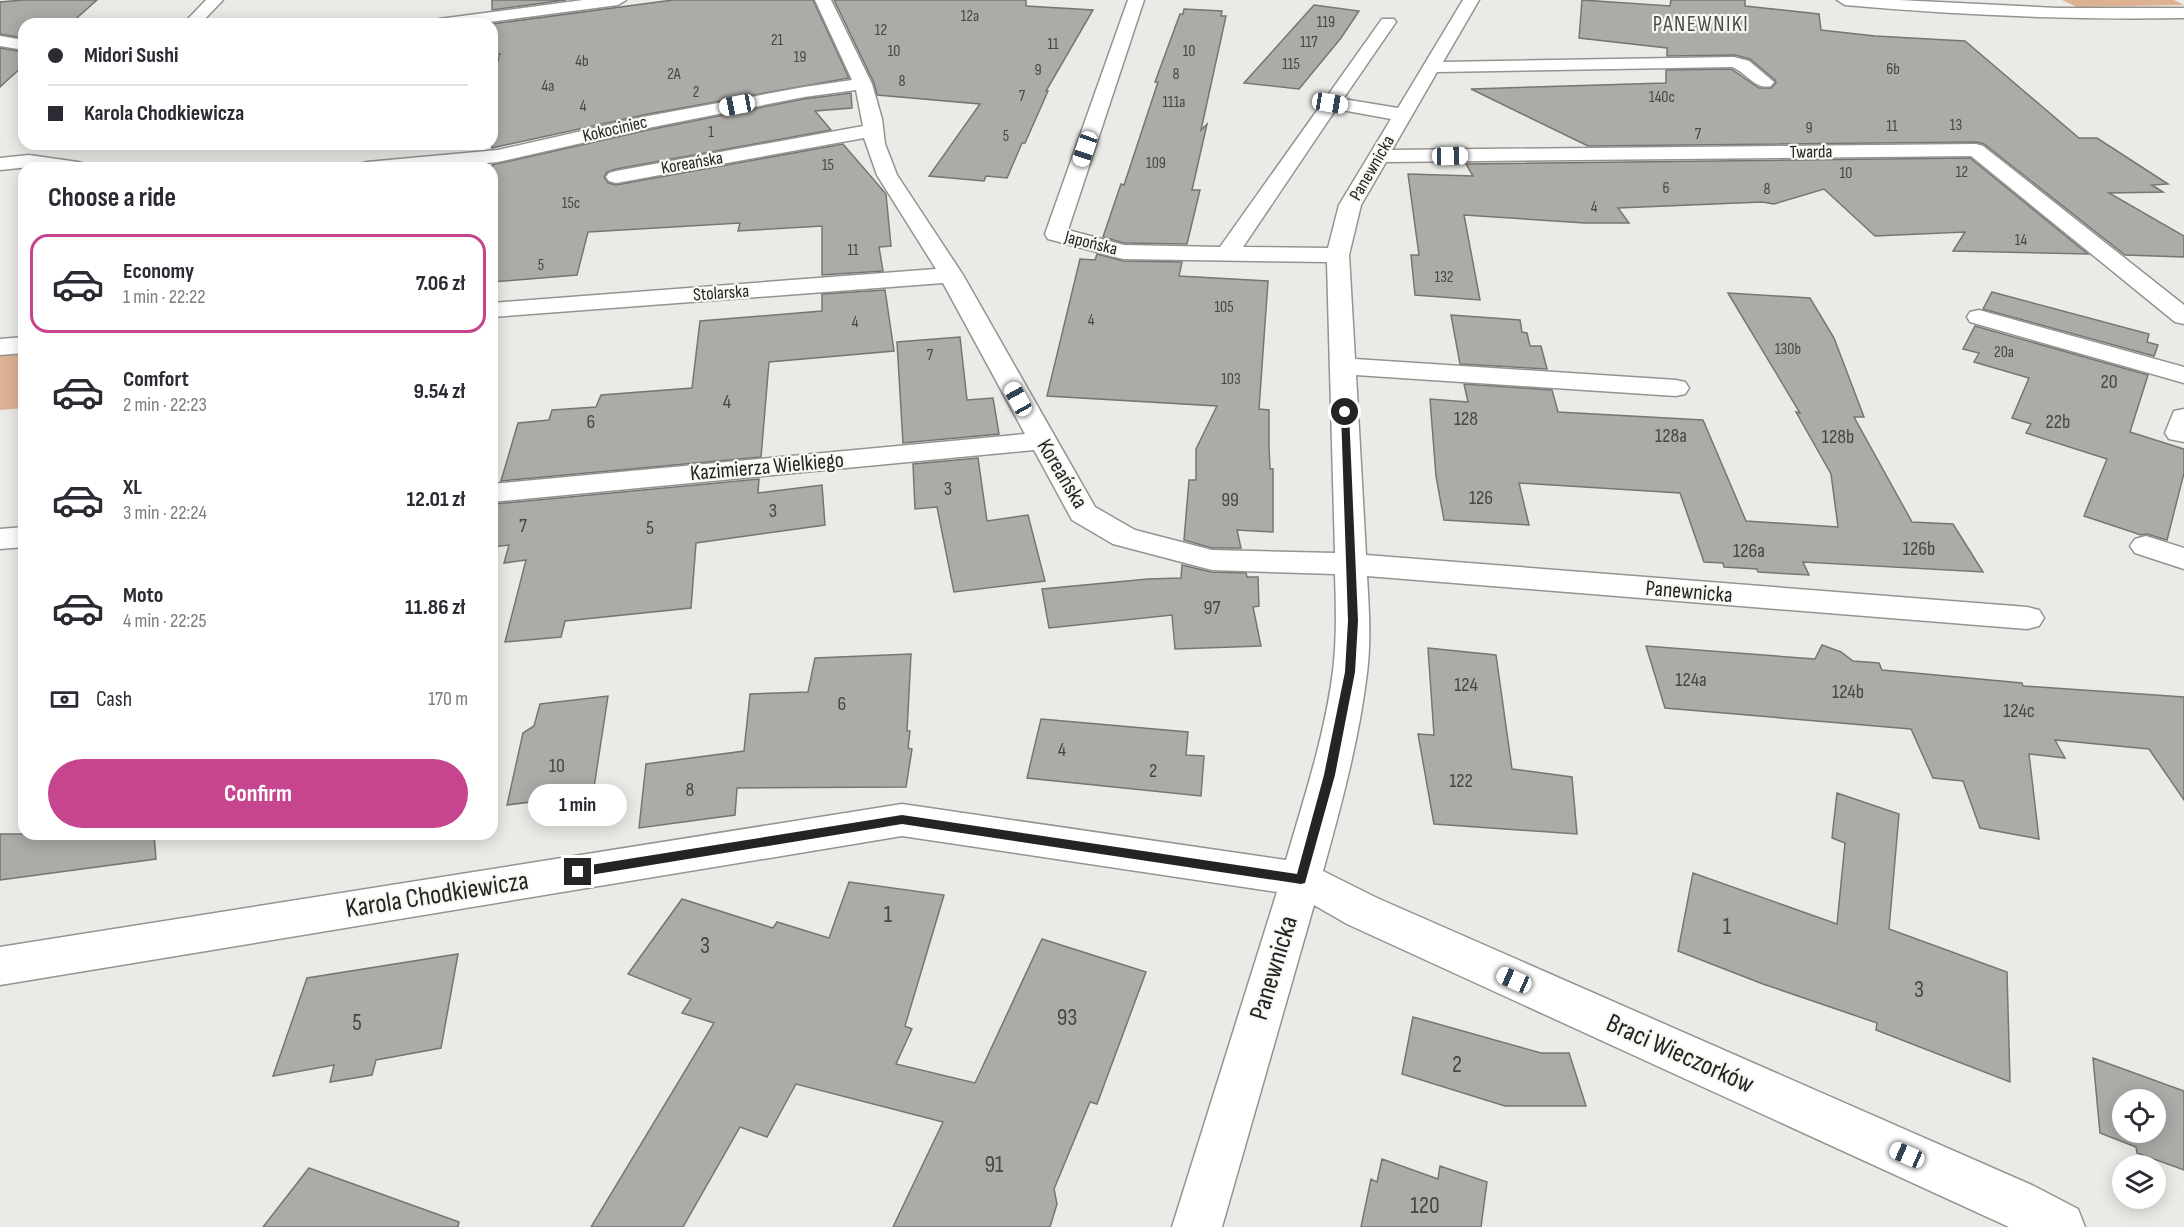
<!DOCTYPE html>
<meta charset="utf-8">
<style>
body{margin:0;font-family:"Sofia Sans Condensed",sans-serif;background:#f7f7f7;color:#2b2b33;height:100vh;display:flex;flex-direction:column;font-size:22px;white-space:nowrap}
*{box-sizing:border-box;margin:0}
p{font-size:20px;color:#7c7c81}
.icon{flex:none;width:33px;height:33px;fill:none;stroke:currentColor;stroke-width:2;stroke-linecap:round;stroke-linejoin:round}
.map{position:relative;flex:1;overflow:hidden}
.sheet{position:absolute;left:18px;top:162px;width:480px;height:678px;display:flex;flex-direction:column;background:#fff;border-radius:18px;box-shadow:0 3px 15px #0003}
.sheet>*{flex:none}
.hud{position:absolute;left:18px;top:18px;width:480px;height:132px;border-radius:18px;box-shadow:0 3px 15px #0003;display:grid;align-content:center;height:132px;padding:0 30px;background:#fff}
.tools{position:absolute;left:2112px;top:1089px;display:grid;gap:12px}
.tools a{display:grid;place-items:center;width:54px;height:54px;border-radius:50%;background:#fff;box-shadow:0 3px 15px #0003;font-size:30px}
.end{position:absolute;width:27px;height:27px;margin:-14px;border:8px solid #242422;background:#fff;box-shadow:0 0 0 3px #fff}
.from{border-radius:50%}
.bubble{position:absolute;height:42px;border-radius:21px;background:#fff;box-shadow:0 3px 15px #0003;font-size:20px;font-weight:700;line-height:42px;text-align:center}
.car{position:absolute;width:18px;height:36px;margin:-18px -9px;border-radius:8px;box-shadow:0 0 4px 2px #0007;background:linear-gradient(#fff 24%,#345 0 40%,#fff 0 76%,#345 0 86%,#fff 0)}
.hud b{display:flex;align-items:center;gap:21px;height:57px;font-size:22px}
.hud b+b{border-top:2px solid #e1e1e2}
.hud i{width:15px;height:15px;background:#2b2b33}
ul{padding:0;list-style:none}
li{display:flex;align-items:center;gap:18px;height:99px;margin:0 12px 9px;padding:0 18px;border:3px solid transparent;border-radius:18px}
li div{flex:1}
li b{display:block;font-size:22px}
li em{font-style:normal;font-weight:700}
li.on{border-color:#c6458e}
li>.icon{width:54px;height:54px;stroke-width:1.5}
h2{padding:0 30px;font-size:27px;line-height:72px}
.pay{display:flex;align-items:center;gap:15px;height:66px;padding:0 30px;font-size:22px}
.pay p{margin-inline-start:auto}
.primary-button{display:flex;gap:12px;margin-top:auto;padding:12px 30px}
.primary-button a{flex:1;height:69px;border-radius:36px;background:#c6458e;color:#fff;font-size:24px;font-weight:700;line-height:69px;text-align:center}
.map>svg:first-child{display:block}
.forest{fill:#ddb293}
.building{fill:#adaba8;stroke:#777572;stroke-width:1.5;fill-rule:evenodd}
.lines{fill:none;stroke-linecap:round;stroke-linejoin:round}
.minor-casing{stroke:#949390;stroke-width:3}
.minor{fill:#fff;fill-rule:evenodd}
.route{fill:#242422}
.labels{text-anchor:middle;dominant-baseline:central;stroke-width:4.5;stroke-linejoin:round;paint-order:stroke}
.far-number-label{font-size:16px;fill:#464644}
.far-street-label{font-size:18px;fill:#242422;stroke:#f8f7f3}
.number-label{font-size:20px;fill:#464644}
.far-quarter-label{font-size:22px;letter-spacing:1.5px;fill:#4b4b48;stroke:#f8f7f3}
.street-label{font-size:22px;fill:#242422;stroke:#f8f7f3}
.near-number-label{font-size:24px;fill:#464644}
.near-street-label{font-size:27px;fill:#242422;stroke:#f8f7f3}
</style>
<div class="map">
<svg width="2184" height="1227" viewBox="0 0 2184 1227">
<rect width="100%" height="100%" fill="#eaeae6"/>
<path class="forest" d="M2062,0H2174L2184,5L2077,7Z
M24,353V408L0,410V356Z"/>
<path class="building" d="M23,0H97L70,24H24V38L0,34V2Z
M492,0H566L492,10Z
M673,0H813L849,78L648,114L492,148V81L500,54L492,55V24Z
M834,0H1026V6L1093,10L1046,91H1048L1025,143H1022L1007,178L986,176L984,181L929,176L980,104L877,95L874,83Z
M1582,0L1670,6L1671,0H1745V6L1819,14L1821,30L1875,36L1965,41L2079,138H2097L2168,184L2152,185L2163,192L2109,193L2184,236V257L2125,255L1984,144L1977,142L1588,146L1471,89L1666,83V70L1731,69L1759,88H1771L1776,83L1775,80L1750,59L1735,55L1667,56V48L1579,38Z
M1314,5L1359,11L1341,38L1299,89L1244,83Z
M1184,9L1222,11L1221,16H1226L1201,130L1207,124L1192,190H1200L1187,244L1124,243L1103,237L1121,184L1124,185L1158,82H1155L1180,14H1183Z
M0,48L24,52V65L0,87Z
M851,93L852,108L815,111L831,130L616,169L607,172L604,177L608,183L616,185L843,144L886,194L891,246L879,247L883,271L822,275V226L738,231L740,223L588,232L577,275L492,282V165L648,130L804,99Z
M1970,158L2088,254L1953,251L1965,232L1875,236L1824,189L1774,204L1762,202L1618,208L1629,223H1585L1464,215L1480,300L1415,295L1411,255H1419L1408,174L1473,176L1466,164Z
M1097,254L1123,261L1182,262L1179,276L1268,281L1259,409L1269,410V446L1270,469H1273V532L1237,530L1241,548H1212L1184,540L1189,480H1196V449L1217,406L1047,396L1080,259L1095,260Z
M885,290L894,351L769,362L761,457L501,481L518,423L549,420L552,410L596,407L601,395L692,388L700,321L822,311V294Z
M1992,292L2149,334L2147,342L2158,345L2154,356L1983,309Z
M1728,293L1810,298L1834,338L1864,417H1854L1912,522L1953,524L1983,572L1803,562L1809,575L1758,572L1757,569L1724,567L1723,563L1704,562L1680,493L1519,483L1529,525L1444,520L1436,476L1430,399L1468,402L1464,384L1552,390L1558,412L1703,420L1746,521L1838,527L1831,474L1796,412L1800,413Z
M1451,315L1520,320L1522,332L1527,333L1530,346H1541L1547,369L1460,364Z
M1975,326L2148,375L2130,432L2184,449V473L2167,540L2147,534L2141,535L2084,516L2107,459L2026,433L2031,424L2012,418L2029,378L1974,362L1979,353L1963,349Z
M960,337L967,400L993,398L999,434L903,443L897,342Z
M978,458L987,521L1028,515L1045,581L954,592L937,507L915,509L913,464Z
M759,479L758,493L822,485L825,525L696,543L691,608L565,621L561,637L505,642L526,560L504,563L509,545L492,547L494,504Z
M1182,565L1211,572L1246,573L1247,577H1258L1259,606L1253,607L1261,646L1175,649L1172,615L1049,628L1042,589L1148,579L1181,578Z
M1822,645L1841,652L1853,661L1879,663L1882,670L2022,683L2023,686L2184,697V800L2149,749L2055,740L2065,758L2029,754L2039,839L1980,828L1963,781L1933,778L1911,729L1665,708L1646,646L1815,659Z
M1428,648L1496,655L1512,769L1572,777L1577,834L1434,824L1418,734L1434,735Z
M911,654L907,731H910L908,748L912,749L906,787L737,788L735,815L639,828L646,764L744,751L750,694L808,692L815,658Z
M608,696L593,794L507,805L523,733L534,726L540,704Z
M1041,719L1188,732L1186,755L1204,756L1201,796L1027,778Z
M1837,793L1899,814L1889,929L2007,972L2010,1082L1876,1030L1877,1023L1763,984L1678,951L1693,873L1837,924L1845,843L1832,838Z
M0,834H154L156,859L0,880Z
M849,882L944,895L905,1026L912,1029L896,1064L975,1083L1042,939L1146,972L1097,1104L1090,1102L1054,1189L1057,1204L1050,1227H893L943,1122L796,1084L767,1137L740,1127L683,1227H591L714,1023L682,1013L691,999L628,974L682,899L773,928L777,922L829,938Z
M458,954L441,1048L376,1060L372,1075L330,1082L334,1065L273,1076L307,978Z
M1413,1017L1541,1053H1569L1586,1106H1505L1402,1074Z
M2093,1058L2184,1091V1170L2137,1153L2136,1147L2100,1133ZM2122,1100H2156V1132H2122Z
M1382,1159L1438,1179L1440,1166L1487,1182L1481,1227H1361L1371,1179L1377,1182Z
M309,1168L459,1222L458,1227H263Z"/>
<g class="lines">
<defs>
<path id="minor" d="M206,0H223L200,24H183Z
M583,0H626L618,5L475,24H431L439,19Z
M815,0H831L872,84L882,119L885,144L897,175L963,275L1095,507L1135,530L1212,550L1335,553L1327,262L1123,259L1048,239L1045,234L1128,0H1144L1068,230L1124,245L1220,247L1382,19H1394L1396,22L1343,99L1398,108L1463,0H1479L1443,62L1734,57L1749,61L1774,82L1771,86C1755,90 1747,73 1732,67L1437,72L1392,150L1976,144L1983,146L2184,305V324L2175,322L1971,156L1386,162L1361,205L1349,255L1355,359L1676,380L1685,382L1689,388L1685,394L1676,396L1356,375L1366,555L2027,607L2039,610L2044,618L2039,626L2027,629L1367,576C1369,608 1371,641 1367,673C1359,740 1341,806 1323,871L1377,898L2034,1186L2078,1209L2085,1227H2009L1347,924L1314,905L1222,1227H1172L1277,892L902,836L0,985V947L902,804L1286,860C1304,798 1325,735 1333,671C1337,639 1336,606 1335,574L1212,570L1113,544L1072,520L1034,450L492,502V484L1025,434L943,283L492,317V303L936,269L877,175L864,138L616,183L609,181L606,177L609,173L616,171L863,126L856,90L804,97L648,128L498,162L433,168H357L360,164L367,162L498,150L648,116L804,87L852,80ZM1336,109L1391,119L1339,205L1328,248L1243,247Z
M1837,0H1899L2057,8H2184V18C2071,20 1958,15 1845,5Z
M0,36L24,40V50L0,46Z
M29,155L78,162L85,164L88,168L29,167L0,170V158Z
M1979,310L2184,367V383L1970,322L1967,317L1970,312Z
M24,337V353L0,355V339Z
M2184,409V442L2169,439L2165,433L2174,411Z
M24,527V547L0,549V529Z
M2146,536L2184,548V569L2135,553L2130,546L2135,539Z"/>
</defs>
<use href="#minor" class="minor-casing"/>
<use href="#minor" class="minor"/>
</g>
<path class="route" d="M1345,410L1349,412L1358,621L1355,672L1335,775L1305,883L1301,884L902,824L578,877L574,876V869L578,867L902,815L1297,874L1324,775L1345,672L1348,621L1341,412Z"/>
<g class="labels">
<g class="far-number-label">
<text x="970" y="16">12a</text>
<text x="1326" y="22">119</text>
<text x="881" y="30">12</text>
<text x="777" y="40">21</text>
<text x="1309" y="42">117</text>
<text x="1053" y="44">11</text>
<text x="894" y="51">10</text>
<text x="1189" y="51">10</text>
<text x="800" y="57">19</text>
<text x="582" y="61">4b</text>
<text x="1291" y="64">115</text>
<text x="1893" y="69">6b</text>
<text x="1038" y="70">9</text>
<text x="674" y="74">2A</text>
<text x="1176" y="74">8</text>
<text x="902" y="81">8</text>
<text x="548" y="86">4a</text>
<text x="696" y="92">2</text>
<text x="1022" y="96">7</text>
<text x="1662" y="97">140c</text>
<text x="1174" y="102">111a</text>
<text x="583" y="106">4</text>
<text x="1956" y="125">13</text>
<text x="1892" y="126">11</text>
<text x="1809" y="128">9</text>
<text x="711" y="132">1</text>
<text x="1698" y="134">7</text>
<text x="1006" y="136">5</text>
<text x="1156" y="163">109</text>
<text x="828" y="165">15</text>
<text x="1962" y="172">12</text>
<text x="1846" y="173">10</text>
<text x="1666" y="188">6</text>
<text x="1767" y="189">8</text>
<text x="571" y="203">15c</text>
<text x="1594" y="207">4</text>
<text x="2021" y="240">14</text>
<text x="853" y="250">11</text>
<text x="541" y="265">5</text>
<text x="1444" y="277">132</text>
<text x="1224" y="307">105</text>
<text x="1091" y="320">4</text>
<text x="855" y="322">4</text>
<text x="1788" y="349">130b</text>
<text x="2004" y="352">20a</text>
<text x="930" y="355">7</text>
<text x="1231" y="379">103</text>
</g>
<g class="far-street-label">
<text transform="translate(615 129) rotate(-13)">Kokociniec</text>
<text transform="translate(1811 152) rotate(-1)">Twarda</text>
<text transform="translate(692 163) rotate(-10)">Koreańska</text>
<text transform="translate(1372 168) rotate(-60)">Panewnicka</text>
<text transform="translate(1091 243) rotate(14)">Japońska</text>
<text transform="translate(721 293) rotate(-4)">Stolarska</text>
</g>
<g class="number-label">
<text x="2109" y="382">20</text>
<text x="727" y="402">4</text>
<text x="1466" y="419">128</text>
<text x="591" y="422">6</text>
<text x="2058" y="422">22b</text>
<text x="1671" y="436">128a</text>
<text x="1838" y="437">128b</text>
<text x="948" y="489">3</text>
<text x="1481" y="498">126</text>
<text x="1230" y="500">99</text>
<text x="773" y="511">3</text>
<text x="523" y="526">7</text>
<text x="650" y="528">5</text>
<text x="1919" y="549">126b</text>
<text x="1749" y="551">126a</text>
<text x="1212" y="608">97</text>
<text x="1691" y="680">124a</text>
<text x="1466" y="685">124</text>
<text x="1848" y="692">124b</text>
<text x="842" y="704">6</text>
<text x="2019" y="711">124c</text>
<text x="1062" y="750">4</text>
<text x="557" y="766">10</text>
<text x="1153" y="771">2</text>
<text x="1461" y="781">122</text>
<text x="690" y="790">8</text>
</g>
<g class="far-quarter-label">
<text x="1701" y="24">PANEWNIKI</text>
</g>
<g class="street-label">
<text transform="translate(767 467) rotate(-5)">Kazimierza Wielkiego</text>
<text transform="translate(1062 474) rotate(59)">Koreańska</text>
<text transform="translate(1689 592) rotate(5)">Panewnicka</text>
</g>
<g class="near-number-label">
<text x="888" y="914">1</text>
<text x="1727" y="926">1</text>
<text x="705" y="945">3</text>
<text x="1919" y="989">3</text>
<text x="1067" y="1017">93</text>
<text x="357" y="1022">5</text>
<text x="1457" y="1064">2</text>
<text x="994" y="1164">91</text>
<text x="1425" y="1205">120</text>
</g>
<g class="near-street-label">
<text transform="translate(437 895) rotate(-9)">Karola Chodkiewicza</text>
<text transform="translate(1274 968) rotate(-73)">Panewnicka</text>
<text transform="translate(1680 1054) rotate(24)">Braci Wieczorków</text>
</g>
</g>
</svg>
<div class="tools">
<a><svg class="icon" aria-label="locate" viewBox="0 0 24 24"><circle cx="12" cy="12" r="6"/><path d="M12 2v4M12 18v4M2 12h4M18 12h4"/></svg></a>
<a><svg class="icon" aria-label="layers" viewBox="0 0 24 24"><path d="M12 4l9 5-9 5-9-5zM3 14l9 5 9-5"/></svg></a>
</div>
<i class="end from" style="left:1345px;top:412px"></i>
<i class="end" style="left:578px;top:872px"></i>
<div class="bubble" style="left:528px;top:784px;width:99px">1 min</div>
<i class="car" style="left:1330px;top:103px;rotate:99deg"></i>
<i class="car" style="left:737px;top:105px;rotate:259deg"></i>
<i class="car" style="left:1085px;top:149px;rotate:199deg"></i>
<i class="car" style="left:1450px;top:156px;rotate:89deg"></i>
<i class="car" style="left:1018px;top:399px;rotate:331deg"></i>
<i class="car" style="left:1514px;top:980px;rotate:294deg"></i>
<i class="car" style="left:1907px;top:1155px;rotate:294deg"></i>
<div class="hud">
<b><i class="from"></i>Midori Sushi</b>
<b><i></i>Karola Chodkiewicza</b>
</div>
<section class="sheet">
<h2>Choose a ride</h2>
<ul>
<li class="on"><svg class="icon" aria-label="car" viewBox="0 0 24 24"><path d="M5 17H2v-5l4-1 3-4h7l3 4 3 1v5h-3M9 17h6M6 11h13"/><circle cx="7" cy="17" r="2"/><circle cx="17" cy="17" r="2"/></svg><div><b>Economy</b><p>1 min · 22:22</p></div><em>7.06 zł</em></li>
<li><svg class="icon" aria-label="car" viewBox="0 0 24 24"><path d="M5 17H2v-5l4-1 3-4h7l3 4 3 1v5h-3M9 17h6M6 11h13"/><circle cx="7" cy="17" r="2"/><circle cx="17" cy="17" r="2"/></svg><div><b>Comfort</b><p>2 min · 22:23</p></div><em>9.54 zł</em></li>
<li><svg class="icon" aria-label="car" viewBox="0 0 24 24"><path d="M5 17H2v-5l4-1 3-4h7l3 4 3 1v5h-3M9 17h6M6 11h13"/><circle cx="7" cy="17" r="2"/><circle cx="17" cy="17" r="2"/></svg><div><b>XL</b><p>3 min · 22:24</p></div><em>12.01 zł</em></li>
<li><svg class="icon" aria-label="car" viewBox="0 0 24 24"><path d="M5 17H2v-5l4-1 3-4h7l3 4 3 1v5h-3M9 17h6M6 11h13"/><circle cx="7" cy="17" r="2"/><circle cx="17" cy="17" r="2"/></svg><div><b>Moto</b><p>4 min · 22:25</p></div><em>11.86 zł</em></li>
</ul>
<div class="pay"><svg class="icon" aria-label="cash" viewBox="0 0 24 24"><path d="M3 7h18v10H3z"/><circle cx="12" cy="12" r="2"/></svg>Cash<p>170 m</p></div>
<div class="primary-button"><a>Confirm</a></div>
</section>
</div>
